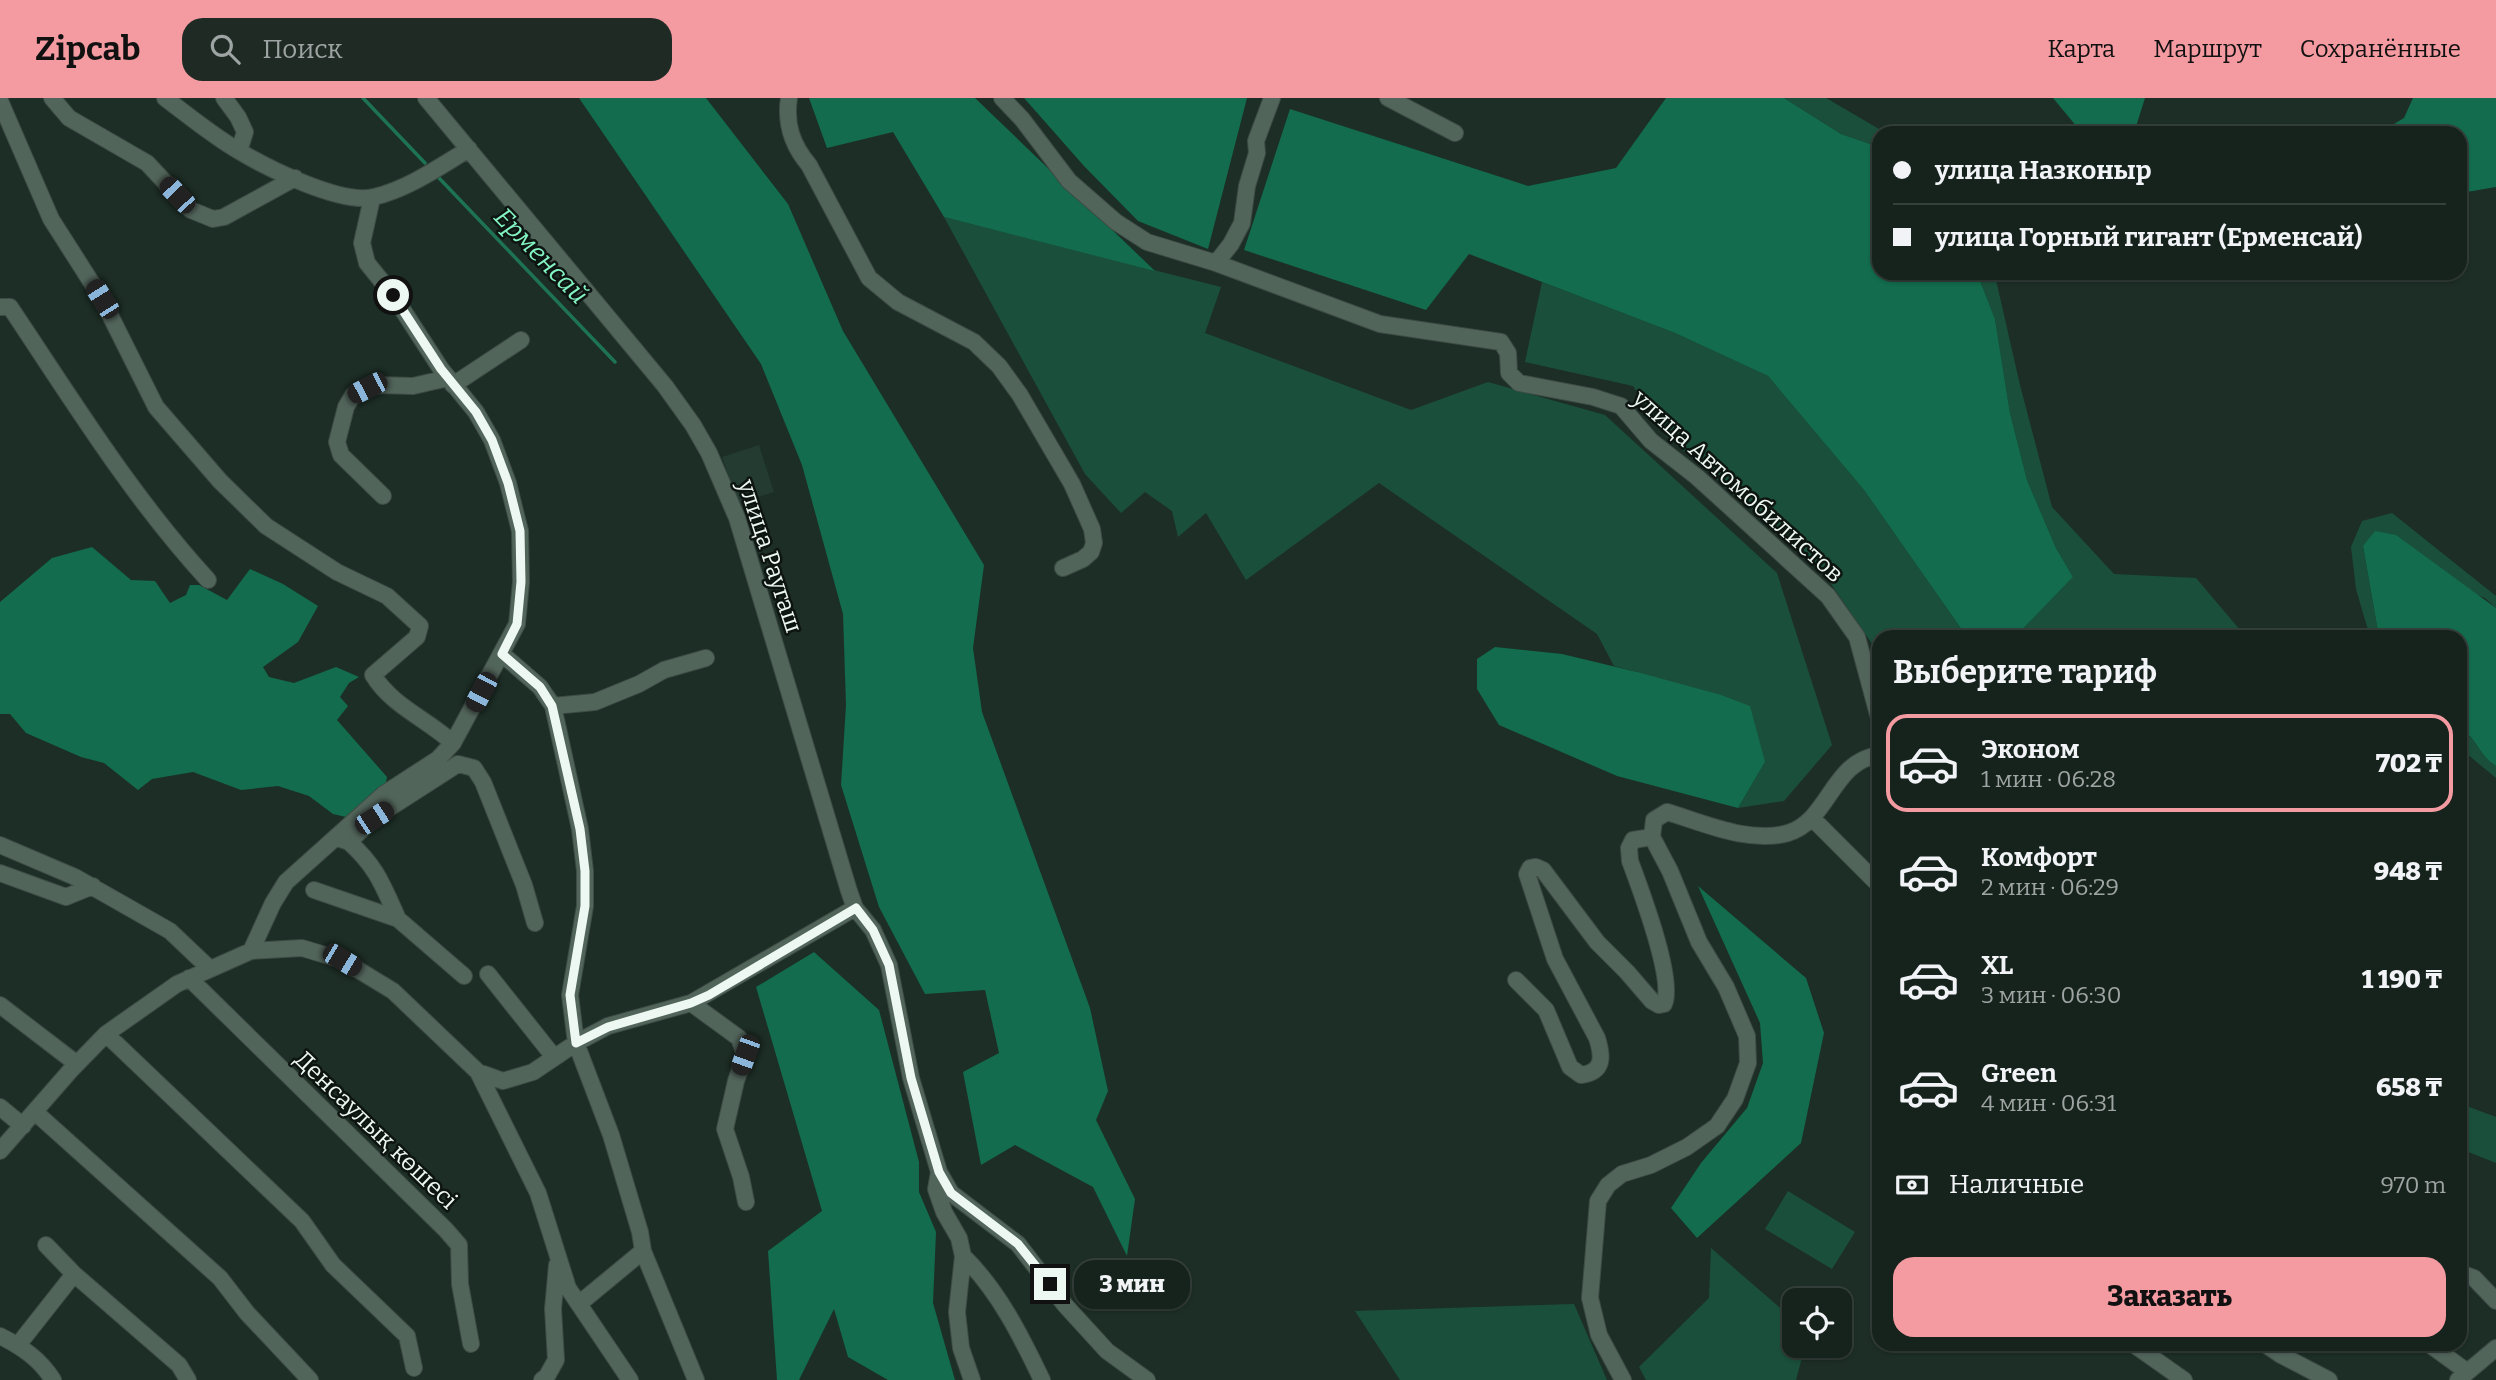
<!DOCTYPE html>
<html lang="ru">
<meta charset="utf-8">
<style>
body{margin:0;font-family:Bitter,serif;background:#1f2a25;color:#f1f3f6;height:100vh;display:flex;flex-direction:column;font-size:26px;white-space:nowrap}
*{box-sizing:border-box;margin:0}
p{font-size:23px;color:#9ea4a3}
.icon{flex:none;width:38px;height:38px;fill:none;stroke:currentColor;stroke-width:2;stroke-linecap:round;stroke-linejoin:round}
.map{position:relative;flex:1;overflow:hidden}
.drawer{position:absolute;left:1872px;top:532px;width:595px;height:721px;display:flex;flex-direction:column;background:#16221c;border-radius:21px;box-shadow:0 2px 5px #0004,0 0 0 2px #353f3b}
.drawer>*{flex:none}
.top-card{position:absolute;left:1872px;top:28px;width:595px;height:154px;border-radius:21px;box-shadow:0 2px 5px #0004,0 0 0 2px #353f3b;display:grid;align-content:center;height:154px;padding:0 21px;background:#16221c}
.buttons{position:absolute;left:1782px;top:1190px;display:grid;gap:14px}
.buttons a{display:grid;place-items:center;width:70px;height:70px;border-radius:14px;background:#16221c;box-shadow:0 2px 5px #0004,0 0 0 2px #353f3b;font-size:35px}
.end{position:absolute;width:32px;height:32px;margin:-16px;border:9px solid #edf8f2;background:#111;box-shadow:0 0 0 4px #111}
.from{border-radius:50%}
.bubble{position:absolute;height:49px;border-radius:21px;background:#16221c;box-shadow:0 2px 5px #0004,0 0 0 2px #353f3b;font-size:23px;font-weight:800;line-height:49px;text-align:center}
.car{position:absolute;width:21px;height:42px;margin:-21px -10px;border-radius:9px;box-shadow:0 0 5px 2px #0007;background:linear-gradient(#222 24%,#8ab4d8 0 40%,#222 0 76%,#8ab4d8 0 86%,#222 0)}
.top-card b{display:flex;align-items:center;gap:24px;height:66px;font-size:26px}
.top-card b+b{border-top:2px solid #353f3b}
.top-card i{width:18px;height:18px;background:#f1f3f6}
ul{padding:0;list-style:none}
li{display:flex;align-items:center;gap:21px;height:98px;margin:0 14px 10px;padding:0 7px;border:4px solid transparent;border-radius:21px}
li div{flex:1}
li b{display:block;font-size:26px}
li em{font-style:normal;font-weight:800}
li.active{border-color:#f49aa1}
li>.icon{width:63px;height:63px;stroke-width:1.5}
h2{padding:0 21px;font-size:32px;line-height:84px}
.pay{display:flex;align-items:center;gap:18px;height:77px;padding:0 21px;font-size:26px}
.pay p{margin-inline-start:auto}
.primary-button{display:flex;gap:14px;margin-top:auto;padding:14px 21px}
.primary-button a{flex:1;height:80px;border-radius:21px;background:#f49aa1;color:#111;font-size:28px;font-weight:800;line-height:80px;text-align:center}
header{display:flex;align-items:center;gap:42px;box-sizing:border-box;height:98px;padding:0 35px;background:#f49aa1;color:#111}
header strong{font-size:33px}
nav{display:flex;gap:38px;margin-inline-start:auto;font-size:24px}
.search{width:490px;height:63px;background:#1f2a25;display:flex;align-items:center;gap:18px;box-sizing:border-box;padding:0 24px;border-radius:21px;color:#9ea4a3;font-size:26px}
.map>svg:first-child{display:block}
.built{fill:#233b30}
.green{fill:#1a503b}
.forest{fill:#126c4d}
.lines{fill:none;stroke-linecap:round;stroke-linejoin:round}
.stream{stroke:#1d7353;stroke-width:3.5}
.minor-casing{stroke:#3d4c45;stroke-width:18}
.minor{stroke:#52655b;stroke-width:16}
.route{stroke:#edf8f2;stroke-width:9}
.labels{text-anchor:middle;dominant-baseline:central;stroke-width:5;stroke-linejoin:round;paint-order:stroke}
.street-label{font-size:24px;fill:#edf8f2;stroke:#0d1411}
.water-label{font-size:26px;font-style:italic;fill:#84f4c3;stroke:#0d1411}
</style>
<header>
<strong>Zipcab</strong>
<div class="search"><svg class="icon" aria-label="search" viewBox="0 0 24 24"><circle cx="10" cy="10" r="6"/><path d="M15 15l6 6"/></svg>Поиск</div>
<nav><a>Карта</a><a>Маршрут</a><a>Сохранённые</a></nav>
</header>
<div class="map">
<svg width="2496" height="1282" viewBox="0 0 2496 1282">
<rect width="100%" height="100%" fill="#1d2e26"/>
<path class="built" d="M759,347L774,394L738,405L722,359Z"/>
<path class="green" d="M1784,0H1826L1886,35H1880L1879,49L1841,36Z
M944,119L1221,189L1205,235L1411,312L1488,284L1605,317L1777,475L1832,647L1784,703L1738,710L1765,664L1637,574L1614,568L1597,536L1379,385L1246,482L1206,415L1178,439L1172,413L1145,394L1121,415L1085,376Z
M1977,175H1994L1996,182L2020,287L2052,409L2114,476L2196,480L2246,539H2015L2073,479L2056,450L2027,382L2010,315L1995,221Z
M1542,184L1675,235L1768,278L1864,392L1967,539H1880L1879,549L1875,550L1818,467L1666,338L1633,288L1525,264Z
M2392,415L2496,498V510L2485,500L2363,448L2379,539H2370L2356,491L2351,449L2362,423Z
M2460,631C2476,639 2480,659 2496,668V680L2461,651Z
M2461,1006L2496,1019V1065L2461,1051Z
M1788,1093L1855,1134L1832,1171L1765,1131Z
M1711,1150L1794,1222V1248H1805L1796,1282H1646L1639,1269L1709,1200Z
M1574,1206L1607,1282H1400L1355,1213Z"/>
<path class="forest" d="M579,0H706L788,106L843,233L984,467L973,550L982,614L1090,910L1108,993L1096,1022L1135,1101L1127,1158L1093,1089L1015,1047L981,1067L963,974L999,955L985,892L925,896L879,809L841,687L846,607L843,516L802,367L761,266Z
M809,0H975L1155,173L944,119L893,34L827,50Z
M1024,0H1247L1208,151L1138,123L1084,68Z
M1666,0H1784L1841,36L1879,49L1880,175H1977L1995,221L2010,315L2027,382L2056,450L2073,479L2015,539H1967L1864,392L1768,278L1675,235L1469,156L1426,212L1244,152L1290,11L1528,88L1616,70Z
M2053,0H2145L2134,35H2082Z
M2413,0H2496V89L2461,95L2460,35H2379L2404,20Z
M2375,433L2396,437L2496,510V668C2480,659 2476,639 2461,631L2460,539H2379L2363,448Z
M92,449L131,482L155,483L170,505L186,497L190,487H199L227,502L250,471L283,486L318,508L298,544L263,569L269,579L294,585L336,569L359,579L349,585L340,599L348,608L337,622L387,679L385,690L346,719L333,716L309,698L278,688L241,692L193,674L152,681L138,692L104,665L81,659L26,635L10,616H0V504L52,460Z
M1495,549L1562,556L1637,574L1721,597L1750,608L1765,664L1738,710L1617,678L1499,627L1477,591V561Z
M1698,788L1806,880L1824,935L1801,1045L1697,1140L1671,1110L1701,1065L1747,1010L1763,965L1760,925Z
M814,854L879,912L919,1064V1094L936,1134L933,1205L955,1282H888L848,1259L834,1211L799,1282H777L768,1153L822,1113L756,889Z"/>
<g class="lines">
<path class="stream" d="M363,0L425,65
M439,80L615,264"/>
<defs>
<path id="minor" d="M52,0L69,20L147,65L191,112L213,121L224,119L295,80
M165,0C189,18 213,38 239,53C267,70 341,107 374,99C408,91 439,69 469,51
M224,0L238,19L245,34L239,53
M426,0L665,288L693,327L709,355L737,420L849,793L855,810L873,832L889,867L911,980L939,1074L951,1095L1018,1146L1065,1207L1107,1253L1147,1282
M789,0C785,26 792,47 809,67L869,180L898,204L974,244L999,268L1020,297L1072,386L1092,431L1094,445L1091,454L1083,461L1063,470
M1002,0L1022,21L1069,83L1116,124L1147,144L1216,165L1380,226L1501,244L1508,255L1509,275L1519,285L1593,299L1621,308L1651,343L1697,379L1828,498L1857,539L1880,624
M1388,0L1455,35
M0,3L51,121L102,201L156,309L220,383L266,428L337,474L387,498L420,528L417,539L373,577C392,608 427,621 453,645
M1216,165L1231,146L1242,125L1247,88L1257,55L1256,43L1272,0
M0,209H10C73,303 131,398 208,482
M453,287L521,242
M383,398L341,357L337,344L346,309L353,297L367,290L378,287L413,288L448,280
M502,556L540,589L553,608L580,731L585,773V808L570,897L576,945L611,1037L640,1134L643,1153
M553,608L595,604L639,586L664,572L706,560
M1812,720L1880,788
M337,740L349,744L374,720L458,666L474,670L483,684L524,787L535,825
M0,747L75,779L170,833L209,870
M0,775L66,799L93,788
M314,792L398,821C383,788 377,769 349,744
M398,821L464,878
M251,853L273,805L286,784L384,696L438,661L453,645L517,526L521,484L520,433L508,385L492,342L476,314L441,271L393,197L367,165L362,145L372,100
M488,876L554,959
M189,880L446,1132L459,1147L460,1186L471,1246
M1516,882L1546,912L1570,969L1581,977C1604,974 1603,959 1597,940L1555,861L1527,776L1530,770L1536,769L1543,772L1597,844L1627,874L1652,903L1659,907L1664,906C1675,882 1640,790 1630,763L1629,750L1633,742L1652,739
M691,905L739,940L745,957L736,983L725,1031L741,1079L746,1104
M0,907L77,966
M106,936L302,1123L333,1167L407,1238L414,1270
M478,974L503,983L533,974L576,945L608,928L691,905L855,810
M0,1009L23,1028
M35,1014L220,1180L247,1215L310,1282
M0,1053L70,973L106,936L177,886L251,853L302,850L342,862L393,893L478,974L538,1095L568,1190L630,1282
M939,1074L936,1091L944,1114L959,1140L963,1158L957,1214L961,1250L972,1282
M46,1147L74,1176
M963,1158C998,1192 1021,1238 1042,1282
M2460,1175L2474,1180L2496,1203
M580,1205L643,1153L696,1282
M0,1238C22,1249 40,1261 53,1282
M2133,1246L2184,1282
M2265,1246L2281,1257L2329,1282
M2429,1246L2466,1273
M18,1247L74,1176L179,1267L188,1282
M542,1282L547,1278L556,1262L553,1211L557,1167
M1623,1282L1599,1237L1590,1200L1598,1103L1608,1087L1622,1076L1651,1067L1687,1049L1717,1028L1735,1001L1748,965L1747,938L1726,889L1699,844L1670,773L1652,739L1654,722L1667,714C1704,725 1749,746 1788,735C1830,722 1832,662 1880,657
M2458,1282L2496,1250"/>
</defs>
<use href="#minor" class="minor-casing"/>
<use href="#minor" class="minor"/>
</g>
<g class="lines">
<path class="route" d="M393,197L441,271L476,314L492,342L508,385L520,433L521,484L517,526L502,556L540,589L552,608L580,731L585,773V808L570,897L576,945L608,929L691,905L709,897L856,810L873,832L889,867L911,980L939,1074L951,1095L1018,1146L1050,1186"/>
</g>
<g class="labels">
<g class="street-label">
<text transform="translate(1738 388) rotate(42)">улица Автомобилистов</text>
<text transform="translate(770 458) rotate(72)">улица Раугаш</text>
<text transform="translate(376 1032) rotate(44)">Денсаулық көшесі</text>
</g>
<g class="water-label">
<text transform="translate(541 158) rotate(46)">Ерменсай</text>
</g>
</g>
</svg>
<div class="buttons">
<a><svg class="icon" aria-label="locate" viewBox="0 0 24 24"><circle cx="12" cy="12" r="6"/><path d="M12 2v4M12 18v4M2 12h4M18 12h4"/></svg></a>
</div>
<i class="end from" style="left:393px;top:197px"></i>
<i class="end" style="left:1050px;top:1186px"></i>
<div class="bubble" style="left:1074px;top:1162px;width:116px">3 мин</div>
<i class="car" style="left:177px;top:97px;rotate:317deg"></i>
<i class="car" style="left:102px;top:201px;rotate:328deg"></i>
<i class="car" style="left:367px;top:290px;rotate:243deg"></i>
<i class="car" style="left:481px;top:594px;rotate:208deg"></i>
<i class="car" style="left:374px;top:720px;rotate:57deg"></i>
<i class="car" style="left:342px;top:862px;rotate:121deg"></i>
<i class="car" style="left:745px;top:957px;rotate:200deg"></i>
<div class="top-card">
<b><i class="from"></i>улица Назконыр</b>
<b><i></i>улица Горный гигант (Ерменсай)</b>
</div>
<section class="drawer">
<h2>Выберите тариф</h2>
<ul>
<li class="active"><svg class="icon" aria-label="car" viewBox="0 0 24 24"><path d="M5 17H2v-5l4-1 3-4h7l3 4 3 1v5h-3M9 17h6M6 11h13"/><circle cx="7" cy="17" r="2"/><circle cx="17" cy="17" r="2"/></svg><div><b>Эконом</b><p>1 мин · 06:28</p></div><em>702 ₸</em></li>
<li><svg class="icon" aria-label="car" viewBox="0 0 24 24"><path d="M5 17H2v-5l4-1 3-4h7l3 4 3 1v5h-3M9 17h6M6 11h13"/><circle cx="7" cy="17" r="2"/><circle cx="17" cy="17" r="2"/></svg><div><b>Комфорт</b><p>2 мин · 06:29</p></div><em>948 ₸</em></li>
<li><svg class="icon" aria-label="car" viewBox="0 0 24 24"><path d="M5 17H2v-5l4-1 3-4h7l3 4 3 1v5h-3M9 17h6M6 11h13"/><circle cx="7" cy="17" r="2"/><circle cx="17" cy="17" r="2"/></svg><div><b>XL</b><p>3 мин · 06:30</p></div><em>1 190 ₸</em></li>
<li><svg class="icon" aria-label="car" viewBox="0 0 24 24"><path d="M5 17H2v-5l4-1 3-4h7l3 4 3 1v5h-3M9 17h6M6 11h13"/><circle cx="7" cy="17" r="2"/><circle cx="17" cy="17" r="2"/></svg><div><b>Green</b><p>4 мин · 06:31</p></div><em>658 ₸</em></li>
</ul>
<div class="pay"><svg class="icon" aria-label="cash" viewBox="0 0 24 24"><path d="M3 7h18v10H3z"/><circle cx="12" cy="12" r="2"/></svg>Наличные<p>970 m</p></div>
<div class="primary-button"><a>Заказать</a></div>
</section>
</div>
